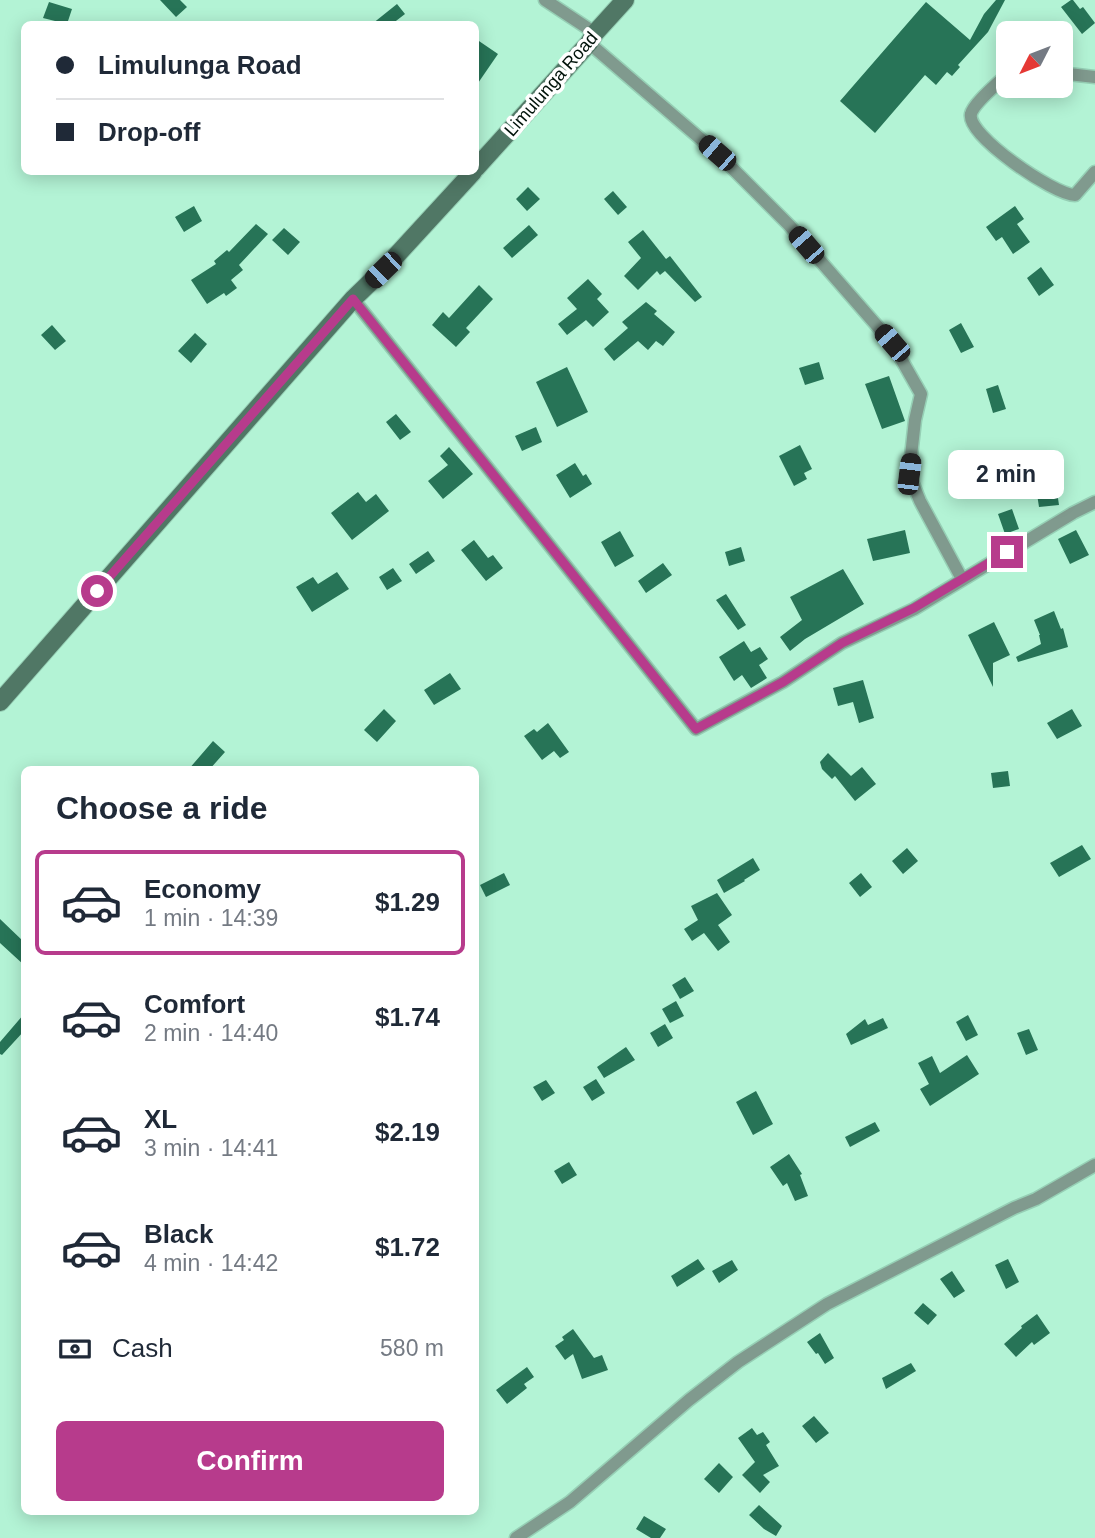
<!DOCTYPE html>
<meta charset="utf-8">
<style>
body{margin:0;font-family:Arial,sans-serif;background:#f6f6f7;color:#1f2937;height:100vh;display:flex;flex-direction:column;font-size:26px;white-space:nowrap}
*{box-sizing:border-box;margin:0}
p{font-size:23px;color:#747a83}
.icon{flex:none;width:38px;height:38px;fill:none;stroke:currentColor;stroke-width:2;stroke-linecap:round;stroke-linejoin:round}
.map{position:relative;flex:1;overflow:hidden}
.sheet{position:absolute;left:21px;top:766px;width:458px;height:749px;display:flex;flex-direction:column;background:#fff;border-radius:10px;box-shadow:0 4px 18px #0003}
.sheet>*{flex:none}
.guide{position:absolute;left:21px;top:21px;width:458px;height:154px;border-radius:10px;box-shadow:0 4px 18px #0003;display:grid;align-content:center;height:154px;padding:0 35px;background:#fff}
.needle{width:46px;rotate:228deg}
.controls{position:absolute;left:996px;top:21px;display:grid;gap:14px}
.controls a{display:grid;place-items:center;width:77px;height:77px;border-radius:10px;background:#fff;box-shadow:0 4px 18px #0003;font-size:35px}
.end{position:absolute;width:32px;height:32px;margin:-16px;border:9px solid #b73b8c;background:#fff;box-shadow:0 0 0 4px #fff}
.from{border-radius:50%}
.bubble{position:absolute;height:49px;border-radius:10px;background:#fff;box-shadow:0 4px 18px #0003;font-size:23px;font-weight:600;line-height:49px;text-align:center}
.car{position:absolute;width:21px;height:42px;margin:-21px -10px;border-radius:9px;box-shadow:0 0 5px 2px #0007;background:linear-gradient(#222 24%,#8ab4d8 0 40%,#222 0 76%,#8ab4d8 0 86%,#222 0)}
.guide b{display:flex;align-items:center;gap:24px;height:66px;font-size:26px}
.guide b+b{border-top:2px solid #e0e1e3}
.guide i{width:18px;height:18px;background:#1f2937}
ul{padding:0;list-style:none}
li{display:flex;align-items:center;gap:21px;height:105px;margin:0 14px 10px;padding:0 21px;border:4px solid transparent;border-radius:10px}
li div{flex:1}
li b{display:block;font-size:26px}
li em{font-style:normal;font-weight:600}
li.on{border-color:#b73b8c}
li>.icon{width:63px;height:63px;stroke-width:1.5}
h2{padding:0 35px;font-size:32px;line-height:84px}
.pay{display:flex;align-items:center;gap:18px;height:77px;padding:0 35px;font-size:26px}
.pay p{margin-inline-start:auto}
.cta{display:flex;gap:14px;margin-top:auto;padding:14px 35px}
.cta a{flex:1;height:80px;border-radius:10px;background:#b73b8c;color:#fff;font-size:28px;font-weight:600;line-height:80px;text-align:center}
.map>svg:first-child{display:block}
.building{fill:#277457}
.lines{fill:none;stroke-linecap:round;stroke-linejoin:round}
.street-casing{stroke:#96cfb5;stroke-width:15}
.secondary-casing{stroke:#96cfb5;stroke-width:20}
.street{stroke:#809a8e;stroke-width:12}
.secondary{stroke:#507765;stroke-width:18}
.route{stroke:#b73b8c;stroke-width:9}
.labels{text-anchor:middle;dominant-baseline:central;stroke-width:7;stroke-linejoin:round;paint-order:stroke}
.street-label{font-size:18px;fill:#00130a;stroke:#fff}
</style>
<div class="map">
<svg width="1095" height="1538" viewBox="0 0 1095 1538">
<rect width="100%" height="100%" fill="#b3f3d5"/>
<path class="building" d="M160,0H180L187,7L176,17Z
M996,0H1005L988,32L958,65L960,67L952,76L947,72L936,85L925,75L875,133L840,101L926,2L970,40L984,14Z
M1071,0H1073L1080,9L1083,7L1095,23L1082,34L1061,7Z
M49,2L72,9L67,24L43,18Z
M397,4L405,14L392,24H372Z
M476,39L498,54L476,86Z
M528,187L540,199L527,211L516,199Z
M613,191L627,207L618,215L604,199Z
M194,206L202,221L184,232L175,217Z
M1015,206L1024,219L1017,224L1030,242L1013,254L1002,237L996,241L986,227Z
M256,224L268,234L239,265L243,270L231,280L237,288L226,296L224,293L207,304L191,280L216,264L214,261L227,250L229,252Z
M529,225L538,235L512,258L503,248Z
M284,228L300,242L288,255L272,240Z
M643,230L666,259L670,256L702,297L695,302L665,271L660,275L657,271L638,290L624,276L641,258L628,242Z
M1041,267L1054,285L1039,296L1027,278Z
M588,279L602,294L597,299L609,312L593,327L586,320L567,335L558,324L577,309L567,298Z
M479,285L493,299L466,328L470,332L456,347L432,325L443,312L449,318Z
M646,302L657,311L654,314L675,332L663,346L656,341L648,350L638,341L614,361L604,349L628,328L622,322Z
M961,323L974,347L961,353L949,330Z
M52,325L66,341L55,350L41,335Z
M195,333L207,344L191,363L178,351Z
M819,362L824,379L805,385L799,368Z
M567,367L588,412L557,427L536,382Z
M889,376L905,421L882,429L865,384Z
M998,385L1006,409L993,413L986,389Z
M396,414L411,432L400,440L386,422Z
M536,427L542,442L522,451L515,436Z
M800,445L812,469L804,473L807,479L794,486L779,456Z
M449,447L473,474L443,499L428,481L448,465L440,456Z
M575,463L583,476L586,474L592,484L570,498L556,475Z
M1053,465L1059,505L1039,507L1033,468Z
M358,492L366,502L376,494L389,511L352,540L331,513Z
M1012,509L1019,529L1005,534L998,514Z
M905,530L910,553L873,561L867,539Z
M1076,530L1089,555L1070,564L1058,539Z
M620,531L634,556L615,567L601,542Z
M474,540L488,558L493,555L503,568L486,581L461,550Z
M741,547L745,561L729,566L725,552Z
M428,551L435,561L416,574L409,564Z
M663,563L672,575L646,593L638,581Z
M393,568L402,581L387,590L379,577Z
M843,569L864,604L805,639L790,651L780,637L802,620L790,597Z
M337,572L349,589L312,612L296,587L313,577L318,584Z
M726,594L746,625L738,630L716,600Z
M1054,611L1061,629L1063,628L1068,647L1018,662L1016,657L1041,644L1039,635H1040L1034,620Z
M994,622L1010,655L993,663V687L968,635Z
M744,641L751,652L760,647L768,659L759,665L767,678L751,688L742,675L734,681L719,657Z
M450,673L461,689L434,705L424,690Z
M863,680L874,718L859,723L853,702L838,706L833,688Z
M384,709L396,721L377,742L364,730Z
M1072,709L1082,726L1057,739L1047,723Z
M548,723L569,752L560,758L554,751L542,760L524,736L534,729L537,732Z
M213,741L225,752L209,770H188Z
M828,753L851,776L862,767L876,784L855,801L835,776L832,779L822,769L820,762Z
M1008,771L1010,786L993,788L991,773Z
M1082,845L1091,859L1059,877L1050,863Z
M907,848L918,861L903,874L892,861Z
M753,858L760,870L744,880L745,881L724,893L717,880Z
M504,873L510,885L486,897L480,885Z
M861,873L872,887L860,897L849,883Z
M717,893L732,915L718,925L730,942L718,951L704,933L692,941L684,929L698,920L691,906Z
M0,919L24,942V965L0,943Z
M685,977L694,991L680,999L672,985Z
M676,1001L684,1016L670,1023L662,1009Z
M24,1014V1031L2,1055L0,1054V1042Z
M968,1015L978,1035L966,1041L956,1022Z
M883,1018L888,1028L851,1045L846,1034L865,1019L868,1025Z
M665,1024L673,1038L658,1047L650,1033Z
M1029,1029L1038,1050L1026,1055L1017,1033Z
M626,1047L635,1060L604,1078L597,1067Z
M967,1055L979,1074L930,1106L920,1089L929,1084L918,1063L932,1056L940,1073Z
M596,1079L605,1093L592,1101L583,1087Z
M546,1080L555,1093L542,1101L533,1087Z
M756,1091L773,1124L753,1135L736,1102Z
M875,1122L880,1131L850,1147L845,1137Z
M789,1154L802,1174L800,1175L808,1196L795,1201L787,1183L783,1186L770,1167Z
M569,1162L577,1175L562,1184L554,1171Z
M698,1259L705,1269L677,1287L671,1276Z
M1008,1259L1019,1282L1006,1289L995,1265Z
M732,1260L738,1270L719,1283L712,1271Z
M952,1271L965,1291L954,1298L940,1279Z
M923,1303L937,1315L928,1325L914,1313Z
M1037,1314L1050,1333L1034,1345L1032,1342L1016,1357L1004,1344L1022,1328L1021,1326Z
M573,1329L594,1358L602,1355L608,1370L582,1379L573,1354L565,1360L555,1346L564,1340L562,1337Z
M820,1333L834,1358L825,1364L818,1353L816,1354L807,1342Z
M911,1363L916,1371L886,1389L882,1378Z
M527,1367L534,1377L524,1384L527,1388L507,1404L496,1390Z
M814,1416L829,1433L816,1443L802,1426Z
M752,1428L757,1435L763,1432L770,1442L766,1445L779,1466L763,1475L770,1482L760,1493L742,1475L755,1462L738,1438Z
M719,1463L733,1477L719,1493L704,1479Z
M759,1505L782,1526L776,1536L764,1529L749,1515Z
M644,1516L666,1529L660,1538H651L636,1529Z"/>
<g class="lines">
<defs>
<path id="street" d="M545,0L595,33
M589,43L717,153L789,225L892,343L921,394L915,420L909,474L920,501L962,579
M1060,73L1095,77
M1008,75L1004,77C996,85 973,104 971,114C966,135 1054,195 1075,195L1095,172
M353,299L696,729L783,682L842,643L914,609L1073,513L1095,502
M516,1538L570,1502L689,1400L738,1362L827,1304L1014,1208L1036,1199L1095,1165"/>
<path id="secondary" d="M476,168L589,43L595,33L625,0
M0,702L353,299L383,270L473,172"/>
</defs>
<use href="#street" class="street-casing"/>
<use href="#secondary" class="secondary-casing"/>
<use href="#street" class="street"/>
<use href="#secondary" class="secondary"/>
</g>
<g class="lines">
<path class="route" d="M97,591L353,299L696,729L783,682L842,643L914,608L1007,552"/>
</g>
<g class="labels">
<g class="street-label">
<text transform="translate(551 84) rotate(-49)">Limulunga Road</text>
</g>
</g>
</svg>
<div class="controls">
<a><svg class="needle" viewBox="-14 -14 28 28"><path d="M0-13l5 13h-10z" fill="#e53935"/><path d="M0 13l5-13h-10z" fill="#747a83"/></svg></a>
</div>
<i class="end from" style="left:97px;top:591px"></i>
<i class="end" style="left:1007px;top:552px"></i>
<div class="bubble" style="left:948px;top:450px;width:116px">2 min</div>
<i class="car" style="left:717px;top:153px;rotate:311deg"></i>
<i class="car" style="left:806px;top:245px;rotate:319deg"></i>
<i class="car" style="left:383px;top:270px;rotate:226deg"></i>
<i class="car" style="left:892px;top:343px;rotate:319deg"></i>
<i class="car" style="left:909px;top:474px;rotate:7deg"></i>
<div class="guide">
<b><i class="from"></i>Limulunga Road</b>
<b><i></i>Drop-off</b>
</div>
<section class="sheet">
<h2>Choose a ride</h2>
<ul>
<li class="on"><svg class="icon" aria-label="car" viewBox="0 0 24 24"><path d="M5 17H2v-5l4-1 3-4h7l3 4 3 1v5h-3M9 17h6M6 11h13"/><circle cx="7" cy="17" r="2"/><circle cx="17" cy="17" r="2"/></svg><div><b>Economy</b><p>1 min · 14:39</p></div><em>$1.29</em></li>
<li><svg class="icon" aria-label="car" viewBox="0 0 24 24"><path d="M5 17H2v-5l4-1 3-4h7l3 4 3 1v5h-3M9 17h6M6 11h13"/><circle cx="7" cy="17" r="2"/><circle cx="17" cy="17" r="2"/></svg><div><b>Comfort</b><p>2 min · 14:40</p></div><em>$1.74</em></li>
<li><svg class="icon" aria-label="car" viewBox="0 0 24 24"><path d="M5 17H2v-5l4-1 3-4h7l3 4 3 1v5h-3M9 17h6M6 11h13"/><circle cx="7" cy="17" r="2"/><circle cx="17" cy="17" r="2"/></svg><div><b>XL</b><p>3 min · 14:41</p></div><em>$2.19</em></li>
<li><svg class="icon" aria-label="car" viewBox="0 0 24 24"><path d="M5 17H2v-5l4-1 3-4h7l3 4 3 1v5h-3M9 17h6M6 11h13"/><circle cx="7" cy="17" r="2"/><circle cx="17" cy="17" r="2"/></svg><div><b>Black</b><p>4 min · 14:42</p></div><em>$1.72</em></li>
</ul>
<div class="pay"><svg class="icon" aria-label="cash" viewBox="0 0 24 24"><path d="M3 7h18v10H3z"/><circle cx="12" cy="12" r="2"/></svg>Cash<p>580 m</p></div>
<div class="cta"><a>Confirm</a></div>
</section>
</div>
